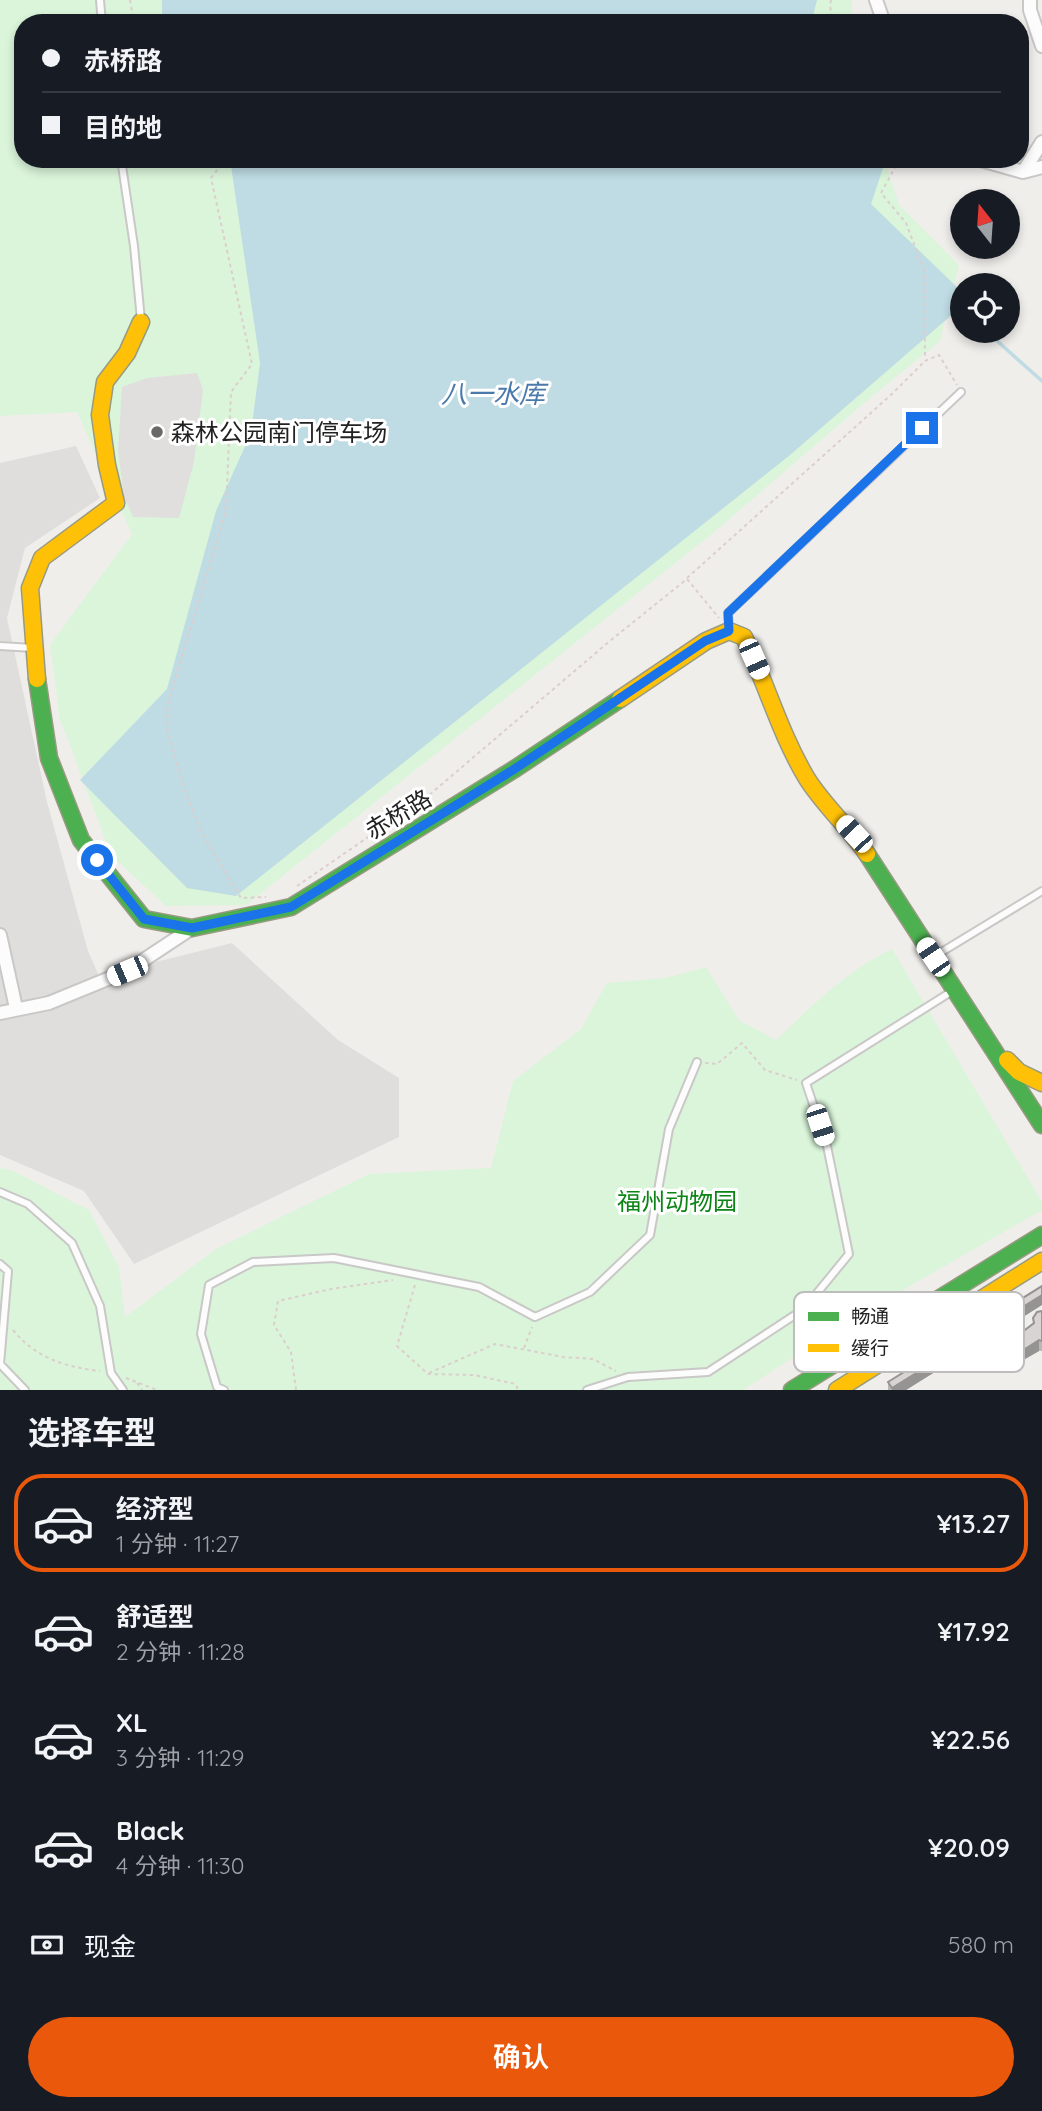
<!DOCTYPE html>
<html lang="zh">
<meta charset="utf-8">
<style>
body{margin:0;font-family:Quicksand,"Noto Sans SC",sans-serif;background:#20242c;color:#f1f3f6;height:100vh;display:flex;flex-direction:column;font-size:26px;white-space:nowrap}
*{box-sizing:border-box;margin:0}
p{font-size:23px;color:#9ea1a6}
.icon{flex:none;width:38px;height:38px;fill:none;stroke:currentColor;stroke-width:2;stroke-linecap:round;stroke-linejoin:round}
.map{position:relative;height:1390px;overflow:hidden}
.panel{display:flex;flex-direction:column;background:#171b24;flex:1}
.panel>*{flex:none}
.guide{position:absolute;left:14px;top:14px;width:1015px;height:154px;border-radius:28px;box-shadow:0 4px 10px #0003;display:grid;align-content:center;height:154px;padding:0 28px;background:#171b24}
.needle{width:46px;rotate:343deg}
.fabs{position:absolute;left:950px;top:189px;display:grid;gap:14px}
.fabs a{display:grid;place-items:center;width:70px;height:70px;border-radius:50%;background:#171b24;box-shadow:0 4px 10px #0003;font-size:35px}
.end{position:absolute;width:32px;height:32px;margin:-16px;border:9px solid #1a73e8;background:#fff;box-shadow:0 0 0 4px #fff}
.from{border-radius:50%}
.car{position:absolute;width:21px;height:42px;margin:-21px -10px;border-radius:9px;box-shadow:0 0 5px 2px #0007;background:linear-gradient(#fff 24%,#345 0 40%,#fff 0 76%,#345 0 86%,#fff 0)}
.guide b{display:flex;align-items:center;gap:24px;height:66px;font-size:26px}
.guide b+b{border-top:2px solid #363941}
.guide i{width:18px;height:18px;background:#f1f3f6}
ul{padding:0;list-style:none}
li{display:flex;align-items:center;gap:21px;height:98px;margin:0 14px 10px;padding:0 14px;border:4px solid transparent;border-radius:28px}
li div{flex:1}
li b{display:block;font-size:26px}
li em{font-style:normal;font-weight:600}
li.current{border-color:#ea580c}
li>.icon{width:63px;height:63px;stroke-width:1.5}
h2{padding:0 28px;font-size:32px;line-height:84px}
.pay{display:flex;align-items:center;gap:18px;height:77px;padding:0 28px;font-size:26px}
.pay p{margin-inline-start:auto}
.cta{display:flex;gap:14px;margin-top:auto;padding:14px 28px}
.cta a{flex:1;height:80px;border-radius:42px;background:#ea580c;color:#fff;font-size:28px;font-weight:600;line-height:80px;text-align:center}
.map>svg:first-child{display:block}
.residential{fill:#dfdedc}
.park{fill:#daf5da}
.parking{fill:#e0dfde}
.water{fill:#bfdbe3}
.lines{fill:none;stroke-linecap:round;stroke-linejoin:round}
.stream{stroke:#bfdbe3;stroke-width:3.5}
.lane-casing{stroke:#c9c8c7;stroke-width:10}
.street-casing{stroke:#c9c8c7;stroke-width:16}
.fast-casing{stroke:#999a82;stroke-width:19}
.slow-casing{stroke:#999a82;stroke-width:19}
.path{stroke:#dccecd;stroke-width:2;stroke-dasharray:3.5 3.5;stroke-linecap:butt}
.lane{stroke:#fdfcfc;stroke-width:6}
.street{stroke:#fdfcfc;stroke-width:12}
.fast{stroke:#4caf50;stroke-width:16}
.slow{stroke:#ffc107;stroke-width:16}
.wall{fill:#b9b6b5}
.shaded-wall{fill:#969493}
.building{fill:#d7d4d2;stroke:#969493;stroke-width:2}
.route{stroke:#1a73e8;stroke-width:9}
.poi-dot{fill:#6a6968;stroke:#fff;stroke-width:2.5}
.labels{text-anchor:middle;dominant-baseline:central;stroke-width:6;stroke-linejoin:round;paint-order:stroke}
.poi-label{font-size:24px;fill:#222;stroke:#fff;text-anchor:start}
.street-label{font-size:24px;fill:#222;stroke:#fff}
.park-label{font-size:24px;fill:#0c8416;stroke:#fff}
.water-label{font-size:26px;font-style:italic;fill:#4a7aab;stroke:#fff}
.key{fill:#fff;stroke:#bdbdbd;stroke-width:2}
.key-label{font-size:19px;fill:#222}
</style>
<div class="map">
<svg width="1042" height="1390" viewBox="0 0 1042 1390">
<rect width="100%" height="100%" fill="#f0eeeb"/>
<path class="residential" d="M76,446L100,498L25,548L7,618L47,802L88,951L99,976L232,943L338,1040L399,1078V1137L134,1264L84,1191L0,1155V463Z"/>
<path class="park" d="M0,0H852L851,23H23V159H884L899,205L959,265L940,341L870,398L713,533L246,905L166,906L111,855L60,719L50,645L132,534L77,412L0,416Z
M892,949L1042,1202V1210L849,1321L743,1390H0V1168L11,1170L89,1210L119,1267L125,1317L216,1249L369,1174L491,1168L513,1081L581,1029L607,983L666,978L706,967L739,1020L776,1040C813,1005 846,971 892,949Z"/>
<path class="parking" d="M197,373L203,390L194,462L179,518L133,517L124,497L118,451L122,387L147,378Z"/>
<path class="water" d="M162,0H817L813,16L816,23H162Z
M230,159H886L871,204L962,292V306L790,455L236,896L187,888L80,780L167,689L216,511L251,433L260,363Z"/>
<g class="lines">
<path class="stream" d="M956,311L962,314
M986,331L1042,381"/>
<defs>
<path id="lane" d="M100,0L102,23
M121,159L134,246L141,320
M729,629L728,613L961,392
M0,646L33,648
M935,956L1042,891
M0,1192L28,1204L72,1243L100,1306L111,1373L123,1390
M0,1264L8,1271L0,1364L25,1390
M224,1390L217,1387L201,1334L209,1285L253,1262L334,1258L479,1287L535,1317L590,1292L650,1235L669,1129L697,1062
M587,1390L628,1377L708,1372L804,1309L849,1254L827,1146L806,1083L954,990"/>
<path id="street" d="M876,0L884,23
M1030,0V10L1042,46
M977,159L1023,172L1042,167
M1023,172L1042,142
M0,935L16,1008
M0,1013L49,1003L127,971L192,928"/>
<path id="fast" d="M37,679L49,758L81,840L144,919L192,928L291,907L513,770L620,699
M867,854L1042,1125
M792,1390L1042,1235"/>
<path id="slow" d="M37,679L30,588L42,558L116,503L107,465L100,415L105,382L127,353L141,322
M620,699L706,641L729,631L744,637C766,683 780,733 806,777C823,805 849,827 867,854
M1007,1060L1019,1072L1042,1083
M837,1390L1042,1261"/>
</defs>
<use href="#lane" class="lane-casing"/>
<use href="#street" class="street-casing"/>
<use href="#fast" class="fast-casing"/>
<use href="#slow" class="slow-casing"/>
<path class="path" d="M130,0L134,23
M831,0L830,6L833,23
M226,159L211,178L252,364L231,392L226,511L167,706V729L185,791L202,833L241,898L266,897
M897,159L898,162L881,193L906,223L924,270L925,359
M687,578L893,393L925,361L939,355L957,385
M297,886L428,796L611,640L687,579L719,618
M705,1063L717,1064L742,1043L765,1070L797,1080
M415,1285L397,1346L428,1374L474,1375L516,1384L518,1390
M13,1330C36,1358 65,1367 100,1371
M524,1348L532,1327
M429,1373L495,1344L563,1357L593,1359L616,1371
M126,1378L157,1390
M137,1383L142,1390
M296,1390L291,1352L274,1325L278,1301L331,1289L393,1280"/>
<use href="#lane" class="lane"/>
<use href="#street" class="street"/>
<use href="#fast" class="fast"/>
<use href="#slow" class="slow"/>
</g>
<path class="wall" d="M1042,1305L906,1390H888V1382Z
M1042,1311V1351H1039L1025,1359L1017,1346V1336L1033,1324V1318Z"/>
<path class="shaded-wall" d="M1042,1295V1305L906,1390H892V1388Z
M1039,1340V1351L1025,1359V1349Z"/>
<path class="building" d="M1042,1286V1295L892,1388L888,1382Z
M1042,1311V1341L1039,1340L1025,1349L1017,1336L1034,1323L1033,1318L1037,1312Z"/>
<g class="lines">
<path class="route" d="M97,860L144,919L192,928L291,907L513,770L705,641L729,631L728,613L922,428"/>
</g>
<circle class="poi-dot" cx="157" cy="432" r="7"/>
<g class="labels">
<g class="poi-label">
<text x="171" y="432">森林公园南门停车场</text>
</g>
<g class="street-label">
<text transform="translate(398 814) rotate(-31)">赤桥路</text>
</g>
<g class="park-label">
<text x="677" y="1201">福州动物园</text>
</g>
<g class="water-label">
<text x="493" y="393">八一水库</text>
</g>
</g>
<rect x="794" y="1292" width="230" height="80" rx="10" class="key"/>
<rect x="808" y="1312" width="31" height="9" fill="#4caf50"/>
<rect x="808" y="1344" width="31" height="8" fill="#ffc107"/>
<g class="key-label">
<text x="851" y="1323">畅通</text>
<text x="851" y="1355">缓行</text>
</g>
</svg>
<div class="fabs">
<a><svg class="needle" viewBox="-14 -14 28 28"><path d="M0-13l5 13h-10z" fill="#e53935"/><path d="M0 13l5-13h-10z" fill="#9ea1a6"/></svg></a>
<a><svg class="icon" aria-label="locate" viewBox="0 0 24 24"><circle cx="12" cy="12" r="6"/><path d="M12 2v4M12 18v4M2 12h4M18 12h4"/></svg></a>
</div>
<i class="end from" style="left:97px;top:860px"></i>
<i class="end" style="left:922px;top:428px"></i>
<i class="car" style="left:754px;top:659px;rotate:156deg"></i>
<i class="car" style="left:854px;top:834px;rotate:317deg"></i>
<i class="car" style="left:933px;top:957px;rotate:326deg"></i>
<i class="car" style="left:127px;top:971px;rotate:247deg"></i>
<i class="car" style="left:820px;top:1125px;rotate:162deg"></i>
<div class="guide">
<b><i class="from"></i>赤桥路</b>
<b><i></i>目的地</b>
</div>
</div>
<section class="panel">
<h2>选择车型</h2>
<ul>
<li class="current"><svg class="icon" aria-label="car" viewBox="0 0 24 24"><path d="M5 17H2v-5l4-1 3-4h7l3 4 3 1v5h-3M9 17h6M6 11h13"/><circle cx="7" cy="17" r="2"/><circle cx="17" cy="17" r="2"/></svg><div><b>经济型</b><p>1 分钟 · 11:27</p></div><em>¥13.27</em></li>
<li><svg class="icon" aria-label="car" viewBox="0 0 24 24"><path d="M5 17H2v-5l4-1 3-4h7l3 4 3 1v5h-3M9 17h6M6 11h13"/><circle cx="7" cy="17" r="2"/><circle cx="17" cy="17" r="2"/></svg><div><b>舒适型</b><p>2 分钟 · 11:28</p></div><em>¥17.92</em></li>
<li><svg class="icon" aria-label="car" viewBox="0 0 24 24"><path d="M5 17H2v-5l4-1 3-4h7l3 4 3 1v5h-3M9 17h6M6 11h13"/><circle cx="7" cy="17" r="2"/><circle cx="17" cy="17" r="2"/></svg><div><b>XL</b><p>3 分钟 · 11:29</p></div><em>¥22.56</em></li>
<li><svg class="icon" aria-label="car" viewBox="0 0 24 24"><path d="M5 17H2v-5l4-1 3-4h7l3 4 3 1v5h-3M9 17h6M6 11h13"/><circle cx="7" cy="17" r="2"/><circle cx="17" cy="17" r="2"/></svg><div><b>Black</b><p>4 分钟 · 11:30</p></div><em>¥20.09</em></li>
</ul>
<div class="pay"><svg class="icon" aria-label="cash" viewBox="0 0 24 24"><path d="M3 7h18v10H3z"/><circle cx="12" cy="12" r="2"/></svg>现金<p>580 m</p></div>
<div class="cta"><a>确认</a></div>
</section>
